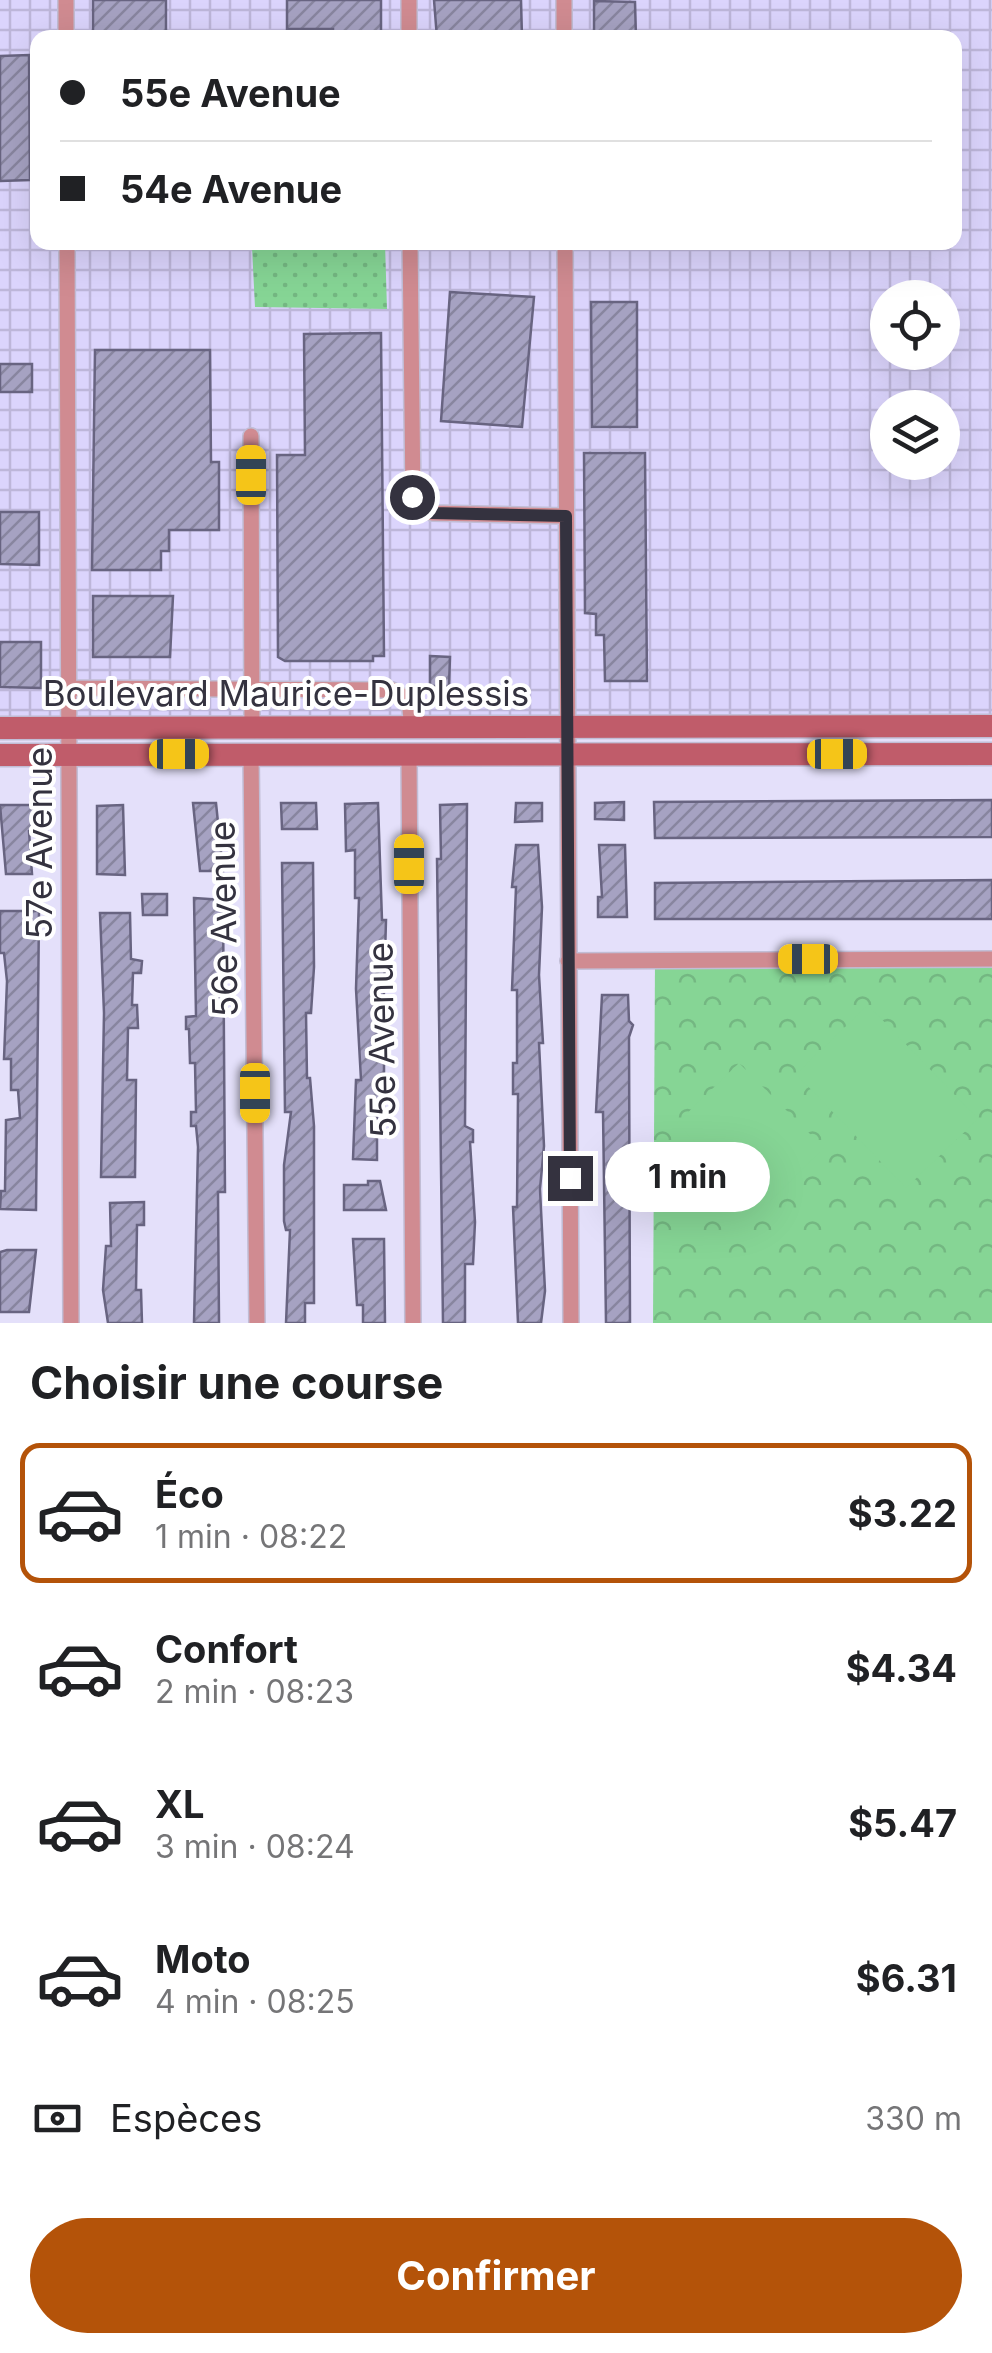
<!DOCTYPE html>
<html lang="fr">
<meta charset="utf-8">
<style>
body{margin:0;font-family:Inter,sans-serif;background:#f2f2f2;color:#202124;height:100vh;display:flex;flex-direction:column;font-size:38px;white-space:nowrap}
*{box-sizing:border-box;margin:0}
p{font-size:32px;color:#757577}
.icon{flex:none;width:55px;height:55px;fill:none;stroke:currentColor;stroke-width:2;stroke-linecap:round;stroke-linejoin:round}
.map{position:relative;height:1323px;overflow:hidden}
.drawer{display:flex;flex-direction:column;background:#fff;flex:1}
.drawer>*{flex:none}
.top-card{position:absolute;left:30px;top:30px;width:932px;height:220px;border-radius:20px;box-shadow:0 10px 40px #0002;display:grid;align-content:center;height:220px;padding:0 30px;background:#fff}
.fabs{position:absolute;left:870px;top:280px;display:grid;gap:20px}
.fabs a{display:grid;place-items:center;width:90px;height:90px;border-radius:50%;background:#fff;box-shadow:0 10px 40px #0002;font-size:50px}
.end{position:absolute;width:45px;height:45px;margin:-22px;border:12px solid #34323f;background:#fff;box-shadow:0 0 0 5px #fff}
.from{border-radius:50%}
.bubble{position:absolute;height:70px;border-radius:35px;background:#fff;box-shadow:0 10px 40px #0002;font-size:32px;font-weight:700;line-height:70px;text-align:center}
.car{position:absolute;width:30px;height:60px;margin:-30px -15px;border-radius:12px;box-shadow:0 0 8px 2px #0007;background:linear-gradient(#f5c518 24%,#345 0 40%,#f5c518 0 76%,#345 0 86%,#f5c518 0)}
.top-card b{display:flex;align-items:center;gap:35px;height:95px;font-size:38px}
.top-card b+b{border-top:2px solid #e0e0e0}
.top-card i{width:25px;height:25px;background:#202124}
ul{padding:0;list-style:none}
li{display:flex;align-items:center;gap:30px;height:140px;margin:0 20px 15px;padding:0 10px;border:5px solid transparent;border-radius:20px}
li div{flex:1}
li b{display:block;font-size:38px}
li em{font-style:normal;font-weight:700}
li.current{border-color:#b45309}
li>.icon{width:90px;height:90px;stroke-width:1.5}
h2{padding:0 30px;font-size:45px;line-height:120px}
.pay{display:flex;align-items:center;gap:25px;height:110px;padding:0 30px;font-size:38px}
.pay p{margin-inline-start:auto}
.action{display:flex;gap:20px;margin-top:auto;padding:20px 30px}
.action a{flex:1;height:115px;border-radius:60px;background:#b45309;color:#fff;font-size:40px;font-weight:700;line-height:115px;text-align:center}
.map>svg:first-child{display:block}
.industrial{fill:url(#industrial-grid);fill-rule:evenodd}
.grass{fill:url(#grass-dots)}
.forest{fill:url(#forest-crowns)}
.pitch{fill:#86d595}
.building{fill:url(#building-hatch);stroke:#686481;stroke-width:2.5}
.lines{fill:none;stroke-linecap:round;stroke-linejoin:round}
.street-casing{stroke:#c1bdd5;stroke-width:18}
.secondary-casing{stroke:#c1bdd5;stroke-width:25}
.street{stroke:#d08b91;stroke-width:15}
.secondary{stroke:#c05c6a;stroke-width:22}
.route{stroke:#34323f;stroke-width:12}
.labels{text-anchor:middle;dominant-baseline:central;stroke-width:8;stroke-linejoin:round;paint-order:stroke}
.street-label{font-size:35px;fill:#34323f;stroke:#fff}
</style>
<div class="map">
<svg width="992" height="1323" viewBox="0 0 992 1323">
<defs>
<pattern id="industrial-grid" width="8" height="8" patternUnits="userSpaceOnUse" patternTransform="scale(2.5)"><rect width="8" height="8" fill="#dbd4fc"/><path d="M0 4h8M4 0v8" fill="none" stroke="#bdb6d9"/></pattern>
<pattern id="grass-dots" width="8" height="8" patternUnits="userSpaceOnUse" patternTransform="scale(2.5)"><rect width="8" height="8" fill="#86d595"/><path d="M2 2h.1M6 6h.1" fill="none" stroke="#74b782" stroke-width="1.8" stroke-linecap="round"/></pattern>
<pattern id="forest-crowns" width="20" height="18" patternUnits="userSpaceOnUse" patternTransform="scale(2.5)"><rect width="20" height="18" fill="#86d595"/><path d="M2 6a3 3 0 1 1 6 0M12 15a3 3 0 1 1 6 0" fill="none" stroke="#74b782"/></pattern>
<pattern id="building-hatch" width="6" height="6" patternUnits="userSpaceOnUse" patternTransform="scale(2.5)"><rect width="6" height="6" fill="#a6a2c2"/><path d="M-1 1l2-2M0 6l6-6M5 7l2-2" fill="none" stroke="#88859f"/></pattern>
</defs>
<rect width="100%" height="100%" fill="#e4e0fa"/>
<path class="industrial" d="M0,0H992V726L0,727ZM38,38H955V242H38ZM888,298H942V352H888ZM888,408H942V462H888Z"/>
<path class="grass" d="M80,243H385L387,309L255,307L252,247Z"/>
<path class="forest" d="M655,959H992V1323H653Z"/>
<path class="pitch" d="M868,1005L978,1119L906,1188L796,1074Z
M739,1063L824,1148L762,1209L677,1123Z"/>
<path class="building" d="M93,0H166V38H93Z
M287,0H381V38H333V29H287Z
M434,0H521L522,38H437Z
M594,1L635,2L636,38H594Z
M29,55L30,180L0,181V56Z
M450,292L534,297L522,427L441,421Z
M591,302H637V427H592Z
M381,333L384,656H373V661H285L278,657L277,455H305L304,334Z
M95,350H210L211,462H219V530H169V551H161V570H92Z
M0,364H32V392H0Z
M584,453H645L647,681H605L604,635H596V614L585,613Z
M0,512H39V565L0,564Z
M93,596H173L170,657H93Z
M0,642H41V688L0,687Z
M430,656L450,657L449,686H430Z
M992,800V837L655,838L654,802Z
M624,802V820L595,819V803Z
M193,803H216L223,871H200Z
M281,803H316L317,829H282Z
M378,803L382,920H386L383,1026H387V1057H384V1112H377V1160L353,1159L356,1080H361L356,989L359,898H355V850L346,851L345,804Z
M516,803H542V821L515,822Z
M467,804L465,1126L473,1130V1142H470L475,1222L473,1264H465V1323H443L437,859H441L440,805Z
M0,805H34V828L29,831L32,874H6Z
M123,805L125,875L97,874V806Z
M516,845H538L542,907L539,975L543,1043H539L544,1146L540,1189L545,1291L541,1323H518L513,1207H517L518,1094H513V1063H517V990H512L516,887H512Z
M599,845H625L627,917H598V897H602Z
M282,863H313L314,967L311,1013H306L307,1078H310L314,1126V1303H305V1323H286L290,1230H286L284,1221V1165L291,1112H285Z
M992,880V919H655V883Z
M142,894H167V915H143Z
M194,898L223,900L225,1192H218L219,1323H194L198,1147L196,1126H191V1112H196L195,1063H190L189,1029H186V1017L196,1016Z
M0,911H39L36,1210L0,1209L1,1191H5L6,1120L20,1118L18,1090H11V1059H4L7,981L4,953H0Z
M100,913H130L131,959L142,961L141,973H133L132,1005H137L138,1028H128L127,1080H136L135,1177H101L104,1013Z
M602,995H628L629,1021L633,1025L629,1037L630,1323H606L603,1112H596Z
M368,1181H380L386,1210H344V1185H368Z
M144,1202V1225H137L136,1290H141L142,1323H108L103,1290L106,1246H111L110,1203Z
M353,1239H384L385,1323H363V1305H357Z
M7,1250H36L29,1312H0V1252Z"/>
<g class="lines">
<defs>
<path id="street" d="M66,0V38
M409,0V38
M564,0V38
M67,242L71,1323
M410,242L413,497L432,513L566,516
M565,242L571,1323
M251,436L252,729
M69,688L392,690L409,700L412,728
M251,754L257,1323
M409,757L413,1323
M568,961L992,959"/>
<path id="secondary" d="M0,728L992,726
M0,755L992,754"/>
</defs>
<use href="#street" class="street-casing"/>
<use href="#secondary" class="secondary-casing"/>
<use href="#street" class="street"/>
<use href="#secondary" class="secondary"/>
</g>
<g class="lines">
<path class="route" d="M412,497L432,513L566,516L570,1178"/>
</g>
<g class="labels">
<g class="street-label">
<text x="286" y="693">Boulevard Maurice-Duplessis</text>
<text transform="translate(39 843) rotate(-90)">57e Avenue</text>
<text transform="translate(223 919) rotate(-91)">56e Avenue</text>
<text transform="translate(381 1040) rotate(-91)">55e Avenue</text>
</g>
</g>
</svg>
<div class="fabs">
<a><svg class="icon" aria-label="locate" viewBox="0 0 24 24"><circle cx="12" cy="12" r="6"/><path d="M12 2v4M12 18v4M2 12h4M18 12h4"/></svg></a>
<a><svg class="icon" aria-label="layers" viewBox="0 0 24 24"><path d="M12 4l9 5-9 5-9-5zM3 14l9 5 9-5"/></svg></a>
</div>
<i class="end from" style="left:412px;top:497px"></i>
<i class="end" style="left:570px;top:1178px"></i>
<div class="bubble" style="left:605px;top:1142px;width:165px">1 min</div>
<i class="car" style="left:251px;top:475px;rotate:0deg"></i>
<i class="car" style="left:179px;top:754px;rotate:90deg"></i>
<i class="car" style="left:837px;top:754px;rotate:90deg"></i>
<i class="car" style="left:409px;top:864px;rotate:0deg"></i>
<i class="car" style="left:808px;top:959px;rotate:270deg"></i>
<i class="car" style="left:255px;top:1093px;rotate:180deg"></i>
<div class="top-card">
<b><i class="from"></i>55e Avenue</b>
<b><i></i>54e Avenue</b>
</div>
</div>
<section class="drawer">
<h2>Choisir une course</h2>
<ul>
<li class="current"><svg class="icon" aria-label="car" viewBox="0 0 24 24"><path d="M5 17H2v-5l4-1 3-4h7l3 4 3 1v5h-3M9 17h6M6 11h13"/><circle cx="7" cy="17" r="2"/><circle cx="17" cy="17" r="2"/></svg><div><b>Éco</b><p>1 min · 08:22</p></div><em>$3.22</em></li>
<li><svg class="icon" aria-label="car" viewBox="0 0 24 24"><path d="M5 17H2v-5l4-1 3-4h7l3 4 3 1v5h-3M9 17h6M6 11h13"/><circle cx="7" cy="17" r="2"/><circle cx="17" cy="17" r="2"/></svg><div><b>Confort</b><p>2 min · 08:23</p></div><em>$4.34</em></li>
<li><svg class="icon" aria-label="car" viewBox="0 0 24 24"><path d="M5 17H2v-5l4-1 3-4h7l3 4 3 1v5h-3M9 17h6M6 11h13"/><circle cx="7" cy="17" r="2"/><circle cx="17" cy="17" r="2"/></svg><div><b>XL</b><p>3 min · 08:24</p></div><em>$5.47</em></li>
<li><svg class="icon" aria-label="car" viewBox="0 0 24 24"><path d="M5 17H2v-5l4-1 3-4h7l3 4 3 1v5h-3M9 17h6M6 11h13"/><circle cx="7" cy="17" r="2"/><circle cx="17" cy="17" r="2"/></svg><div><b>Moto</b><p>4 min · 08:25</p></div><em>$6.31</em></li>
</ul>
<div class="pay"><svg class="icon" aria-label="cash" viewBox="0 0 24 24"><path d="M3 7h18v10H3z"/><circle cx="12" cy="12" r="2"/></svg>Espèces<p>330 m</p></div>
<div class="action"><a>Confirmer</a></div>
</section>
